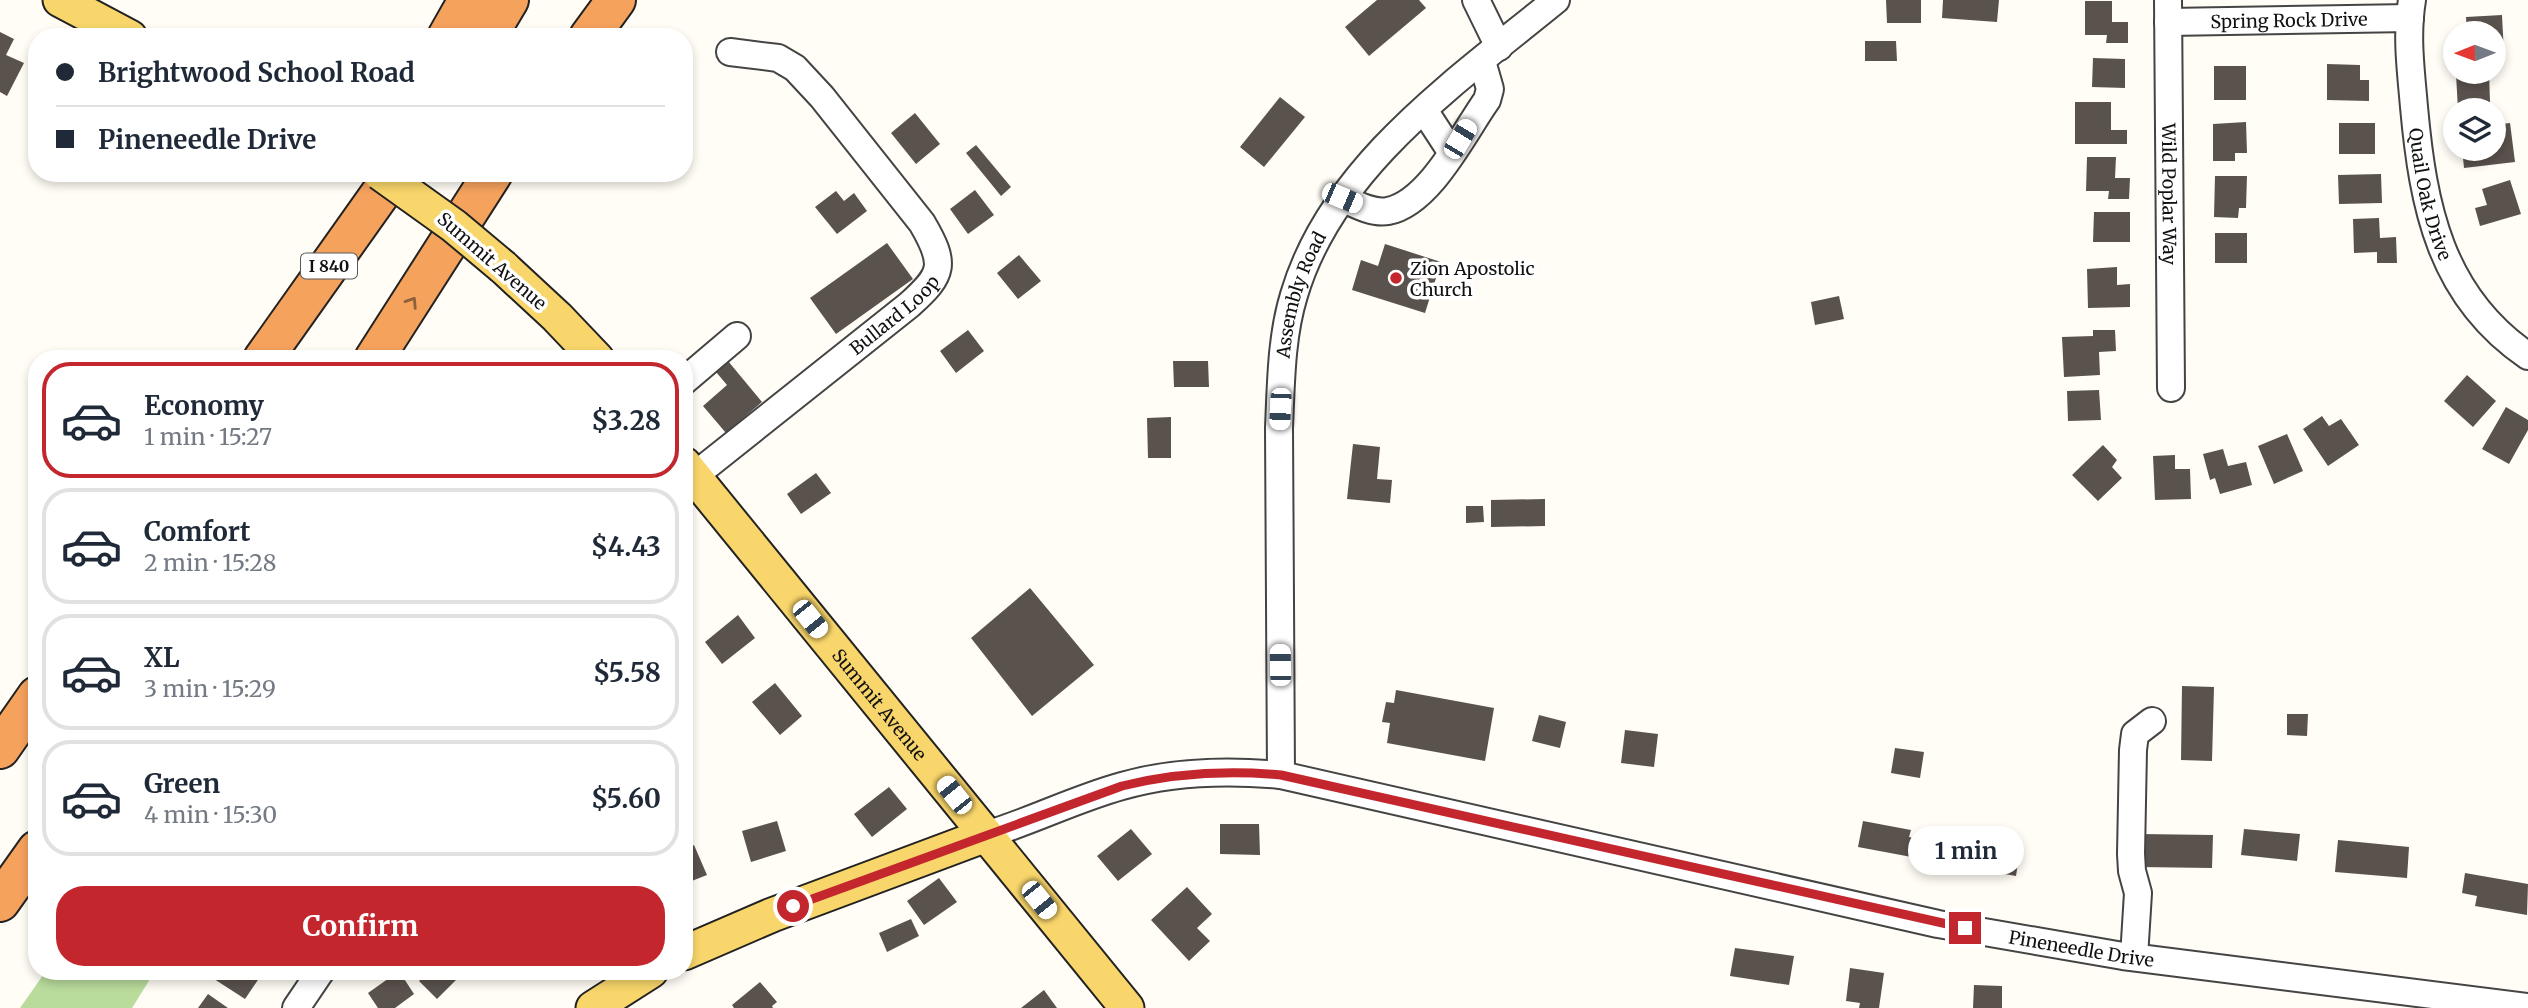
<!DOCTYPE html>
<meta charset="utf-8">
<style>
body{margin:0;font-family:Merriweather,serif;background:#f6f6f7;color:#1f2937;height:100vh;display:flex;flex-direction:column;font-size:26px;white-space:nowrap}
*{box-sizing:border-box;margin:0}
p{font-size:23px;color:#747a83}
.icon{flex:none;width:38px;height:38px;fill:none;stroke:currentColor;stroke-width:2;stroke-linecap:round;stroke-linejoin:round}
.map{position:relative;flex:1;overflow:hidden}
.drawer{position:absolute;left:28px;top:350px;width:665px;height:630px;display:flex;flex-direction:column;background:#fff;border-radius:28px;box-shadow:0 4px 10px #0003}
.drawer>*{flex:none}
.banner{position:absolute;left:28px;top:28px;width:665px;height:154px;border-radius:28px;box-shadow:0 4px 10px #0003;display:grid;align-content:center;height:154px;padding:0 28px;background:#fff}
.needle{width:46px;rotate:269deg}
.fabs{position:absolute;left:2443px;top:21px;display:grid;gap:14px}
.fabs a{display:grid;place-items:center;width:63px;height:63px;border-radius:50%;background:#fff;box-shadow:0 4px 10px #0003;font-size:35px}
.end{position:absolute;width:32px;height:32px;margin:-16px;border:9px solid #c4262e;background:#fff;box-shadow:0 0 0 4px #fff}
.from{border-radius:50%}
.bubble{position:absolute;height:49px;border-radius:24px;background:#fff;box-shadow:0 4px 10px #0003;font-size:23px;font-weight:700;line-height:49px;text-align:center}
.car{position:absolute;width:21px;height:42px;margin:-21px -10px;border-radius:9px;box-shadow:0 0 5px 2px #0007;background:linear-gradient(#fff 24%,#345 0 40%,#fff 0 76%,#345 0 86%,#fff 0)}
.banner b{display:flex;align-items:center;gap:24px;height:66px;font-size:26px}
.banner b+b{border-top:2px solid #e0e1e3}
.banner i{width:18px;height:18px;background:#1f2937}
ul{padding:12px 0 0;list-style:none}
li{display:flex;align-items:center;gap:21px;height:116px;margin:0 14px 10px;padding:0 14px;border:4px solid #e0e1e3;border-radius:28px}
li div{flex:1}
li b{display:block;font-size:26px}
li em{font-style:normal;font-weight:700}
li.on{border-color:#c4262e}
li>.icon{width:63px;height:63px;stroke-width:1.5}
.primary-button{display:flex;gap:14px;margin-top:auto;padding:14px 28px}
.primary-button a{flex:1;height:80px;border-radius:28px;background:#c4262e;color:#fff;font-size:28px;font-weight:700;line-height:80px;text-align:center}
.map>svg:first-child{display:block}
.forest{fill:#b9dc9c}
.building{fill:#5a524d}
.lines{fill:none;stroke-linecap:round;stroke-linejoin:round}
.minor-casing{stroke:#444;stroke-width:30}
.major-casing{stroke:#222;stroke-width:37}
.highway-casing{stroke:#222;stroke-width:42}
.minor{stroke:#fff;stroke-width:26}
.major{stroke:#f9d66b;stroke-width:33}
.highway{stroke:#f5a25d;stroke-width:38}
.major-bridge-casing{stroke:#222;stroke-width:37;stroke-linecap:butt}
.major-bridge{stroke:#f9d66b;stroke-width:33}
.oneway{stroke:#8e613b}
.route{stroke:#c4262e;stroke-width:9}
.poi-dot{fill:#c4262e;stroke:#fff;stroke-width:2.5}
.labels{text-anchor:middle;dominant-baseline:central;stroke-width:7;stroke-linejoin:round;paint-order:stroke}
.shield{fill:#fff;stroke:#585858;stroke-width:2}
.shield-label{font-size:16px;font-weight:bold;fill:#111}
.street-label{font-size:18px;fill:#111;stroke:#fff}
.poi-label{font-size:18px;fill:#111;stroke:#fff;text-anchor:start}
</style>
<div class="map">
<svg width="2528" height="1008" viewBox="0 0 2528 1008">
<rect width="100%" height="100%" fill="#fffdf5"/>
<path class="forest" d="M46,971H155L132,1008H20Z"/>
<path class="building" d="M1377,0H1419L1426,8L1369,56L1345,27Z
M1886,0H1921V23H1887Z
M1943,0H1999L1997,22L1942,18Z
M2085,1H2112V22H2128V43H2106L2107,35H2085Z
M2502,15L2504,54L2494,55V33H2467L2466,17Z
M0,32L14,39L6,55L24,63L7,96L0,92Z
M1865,41H1896L1897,61H1865Z
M2455,43V57H2450L2449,44Z
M2093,58L2125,59V88L2092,87Z
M2327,64L2360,65V80H2369V101L2327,100Z
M2214,66H2246V100H2214Z
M2489,72L2490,102H2480V110H2458L2456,74Z
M1280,97L1305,117L1264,167L1240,147Z
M2075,102H2111V130H2127V144H2075Z
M915,113L940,144L916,164L891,133Z
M2246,122L2247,153H2235V161H2213V124Z
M2339,123H2375V154H2339Z
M2510,123L2515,162L2464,168L2463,158L2477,157L2476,149H2494V125Z
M976,145L1011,187L1001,196L966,153Z
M2087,157H2116L2115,178H2130L2129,199H2108L2109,191H2086Z
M2381,174L2382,203L2339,204L2338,175Z
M2215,176H2247L2246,208H2239L2238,218L2214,217Z
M2510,180L2521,214L2480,226L2475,208L2487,205L2482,189Z
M975,190L994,215L968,234L950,209Z
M836,191L844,201L854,193L867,211L837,234L815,207Z
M2094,212H2130V242H2093Z
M2379,218L2380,238L2396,237L2397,263H2377V252L2354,253L2353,219Z
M2215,233H2247V263H2215Z
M887,243L913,279L836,334L810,298Z
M1385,244L1441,262L1425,313L1352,290L1361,260L1378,266Z
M1019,255L1041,281L1018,299L997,273Z
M2117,267V285L2130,284V307L2088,308L2087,269Z
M1839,296L1844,319L1815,325L1811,302Z
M968,330L984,351L956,373L940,351Z
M2093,330H2115L2116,351L2099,352L2100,375L2064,377L2062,337L2093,336Z
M728,361L762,402L726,433L703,406L727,385L716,372Z
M1173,361H1208L1209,387H1174Z
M2467,375L2496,401L2473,427L2444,401Z
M2099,390L2101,420L2068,421L2067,391Z
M2506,407L2528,420V430L2509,464L2482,449Z
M2322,416L2329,426L2341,419L2359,445L2328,466L2303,429Z
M1171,417V458H1148L1147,418Z
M2287,434L2303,471L2274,484L2258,446Z
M1353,444L1380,447L1377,479L1392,480L1390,503L1347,499Z
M2103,445L2117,460L2112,467L2122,478L2098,501L2072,475Z
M2223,449L2228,466L2246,462L2252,485L2220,494L2215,478L2210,480L2203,454Z
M2175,455V469H2190L2191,499L2155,500L2153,456Z
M816,473L831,493L801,514L787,494Z
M1545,499V526L1491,527V500Z
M1466,506H1483L1484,522L1466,523Z
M1030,588L1094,665L1032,716L971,638Z
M738,615L755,638L722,664L705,642Z
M775,683L802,716L780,735L752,702Z
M2182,686L2214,687L2212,761L2181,760Z
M1396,690L1494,708L1485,761L1387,743L1390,723L1382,722L1386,702L1394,703Z
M2287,714H2308L2307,736L2287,735Z
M1539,715L1566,722L1560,748L1532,741Z
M1625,730L1658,734L1654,767L1621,763Z
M1895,748L1924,752L1920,778L1891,773Z
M889,787L907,809L872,837L854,814Z
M777,821L786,851L751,862L742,831Z
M1863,821L1911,830L1909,837L1937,843L1933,861L1858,847Z
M1220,824H1259L1260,855L1220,854Z
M1131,829L1152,854L1118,881L1097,856Z
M2244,829L2300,834L2297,861L2241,855Z
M2140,834L2213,835L2212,868L2139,867Z
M2338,840L2409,847L2407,878L2335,872Z
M1976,842L2020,850L2016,876L1971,868Z
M694,845L707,875L684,884V849Z
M2465,873L2528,884L2527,915L2475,906L2477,896L2462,893Z
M939,878L957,902L924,925L907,901Z
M1187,887L1212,914L1197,928L1210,941L1189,961L1151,920Z
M911,919L919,936L887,952L879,933Z
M1735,948L1794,956L1789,985L1730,976Z
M1850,968L1884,973L1879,1008H1859L1860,1003L1846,1001Z
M215,971H258L262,974L245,999L211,977Z
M399,971L414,994L395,1008H378L368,993Z
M429,971H465L437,999L419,981Z
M760,982L777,1002L772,1006L773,1008H734L732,1005Z
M1974,985L2002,986V1008H1973Z
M1044,990L1057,1008H1021Z
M208,994L228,1008H198Z"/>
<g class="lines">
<defs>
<g id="minor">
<path d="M1476,0L1499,47"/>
<path id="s1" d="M2168,0L2171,388"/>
<path id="s2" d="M2412,0C2406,36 2411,71 2414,107C2423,206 2440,296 2528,356"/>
<path id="s3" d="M2168,22L2410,18"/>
<path d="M1424,110L1452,153"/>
<path d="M1342,198C1355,204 1373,214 1388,211C1430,203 1464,132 1487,100L1490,89L1482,61"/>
<path d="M684,381L737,336"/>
<path id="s4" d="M694,476L909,305C944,274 946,264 922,223L822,97L795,68L778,58L730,52"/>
<path id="s5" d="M1281,775L1279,428C1281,384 1281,337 1294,295C1332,166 1457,81 1556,0"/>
<path id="s6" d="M986,835C1032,821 1075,799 1122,786C1174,771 1227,770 1281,775L1938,924L2123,956L2528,1007"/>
<path d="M2134,957L2138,893L2132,871L2131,854L2133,750L2135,734L2152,721"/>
<path d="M296,1008L321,971"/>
</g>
<g id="major">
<path d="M60,0L130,37"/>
<path d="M503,267L557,317L597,359"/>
<path id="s7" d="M684,464L1127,1008"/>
<path d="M684,953L772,915L986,835"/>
<path d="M593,1008L651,971"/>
</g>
<path id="highway" d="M447,37L468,0
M487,37L509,0
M589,37L616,0
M263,359L395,173
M374,359L493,173
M0,749L37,696
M0,902L37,850"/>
</defs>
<use href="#minor" class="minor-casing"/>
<use href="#major" class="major-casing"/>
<use href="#highway" class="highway-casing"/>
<use href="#minor" class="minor"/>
<use href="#major" class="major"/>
<use href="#highway" class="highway"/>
<defs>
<path id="major-bridge" d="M380,173L454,226L503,267"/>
</defs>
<use href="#major-bridge" class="major-bridge-casing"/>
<use href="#major-bridge" class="major-bridge"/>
</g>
<defs><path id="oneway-chevron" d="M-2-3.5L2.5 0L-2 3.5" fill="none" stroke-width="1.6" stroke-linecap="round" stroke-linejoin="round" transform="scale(1.75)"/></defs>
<use class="oneway" href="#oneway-chevron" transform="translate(412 302) rotate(-57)"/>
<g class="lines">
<path class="route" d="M793,906L1122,786C1175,773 1226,770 1281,775L1965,928"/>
</g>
<circle class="poi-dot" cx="1396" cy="278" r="7"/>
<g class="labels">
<rect class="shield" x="301" y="253.5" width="56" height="25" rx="5"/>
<g class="shield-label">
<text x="329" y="266">I 840</text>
</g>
<g class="street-label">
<text stroke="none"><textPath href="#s3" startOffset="121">Spring Rock Drive</textPath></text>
<text stroke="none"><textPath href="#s2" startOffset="196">Quail Oak Drive</textPath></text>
<text stroke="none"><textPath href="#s1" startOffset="194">Wild Poplar Way</textPath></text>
<text transform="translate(492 261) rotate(41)">Summit Avenue</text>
<text stroke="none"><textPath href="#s5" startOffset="483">Assembly Road</textPath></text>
<text stroke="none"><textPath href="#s4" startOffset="257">Bullard Loop</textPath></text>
<text stroke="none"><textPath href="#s7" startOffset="310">Summit Avenue</textPath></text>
<text stroke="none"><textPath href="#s6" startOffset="1124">Pineneedle Drive</textPath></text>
</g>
<g class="poi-label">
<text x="1410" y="268">Zion Apostolic<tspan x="1410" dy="21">Church</tspan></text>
</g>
</g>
</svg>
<div class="fabs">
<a><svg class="needle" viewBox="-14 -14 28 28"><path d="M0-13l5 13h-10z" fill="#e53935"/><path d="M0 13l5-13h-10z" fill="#747a83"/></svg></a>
<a><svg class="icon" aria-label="layers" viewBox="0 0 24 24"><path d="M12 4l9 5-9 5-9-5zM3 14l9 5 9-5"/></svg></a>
</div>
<i class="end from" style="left:793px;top:906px"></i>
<i class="end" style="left:1965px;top:928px"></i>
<div class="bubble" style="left:1908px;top:826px;width:116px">1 min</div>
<i class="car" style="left:1460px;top:139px;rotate:31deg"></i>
<i class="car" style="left:1342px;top:198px;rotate:113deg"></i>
<i class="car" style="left:1280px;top:409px;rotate:183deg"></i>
<i class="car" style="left:810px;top:619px;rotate:141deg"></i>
<i class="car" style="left:1280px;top:665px;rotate:359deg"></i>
<i class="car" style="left:954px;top:795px;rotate:321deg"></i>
<i class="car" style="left:1039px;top:900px;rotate:141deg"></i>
<div class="banner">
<b><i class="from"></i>Brightwood School Road</b>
<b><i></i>Pineneedle Drive</b>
</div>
<section class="drawer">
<ul>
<li class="on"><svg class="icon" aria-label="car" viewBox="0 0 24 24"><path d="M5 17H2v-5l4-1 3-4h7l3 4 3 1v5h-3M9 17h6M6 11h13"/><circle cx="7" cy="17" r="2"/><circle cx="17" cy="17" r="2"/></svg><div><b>Economy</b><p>1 min · 15:27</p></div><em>$3.28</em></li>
<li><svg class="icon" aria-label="car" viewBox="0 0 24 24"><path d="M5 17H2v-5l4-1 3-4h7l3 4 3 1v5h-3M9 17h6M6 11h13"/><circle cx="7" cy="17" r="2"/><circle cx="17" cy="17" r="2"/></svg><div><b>Comfort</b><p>2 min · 15:28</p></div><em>$4.43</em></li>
<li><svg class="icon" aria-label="car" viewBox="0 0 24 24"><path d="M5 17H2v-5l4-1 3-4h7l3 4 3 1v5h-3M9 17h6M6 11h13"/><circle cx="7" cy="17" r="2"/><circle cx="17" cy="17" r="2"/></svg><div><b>XL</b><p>3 min · 15:29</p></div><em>$5.58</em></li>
<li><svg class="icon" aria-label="car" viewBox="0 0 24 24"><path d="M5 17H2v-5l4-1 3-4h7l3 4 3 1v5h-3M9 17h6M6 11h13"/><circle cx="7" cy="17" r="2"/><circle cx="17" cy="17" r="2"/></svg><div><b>Green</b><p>4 min · 15:30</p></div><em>$5.60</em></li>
</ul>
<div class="primary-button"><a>Confirm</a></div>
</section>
</div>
